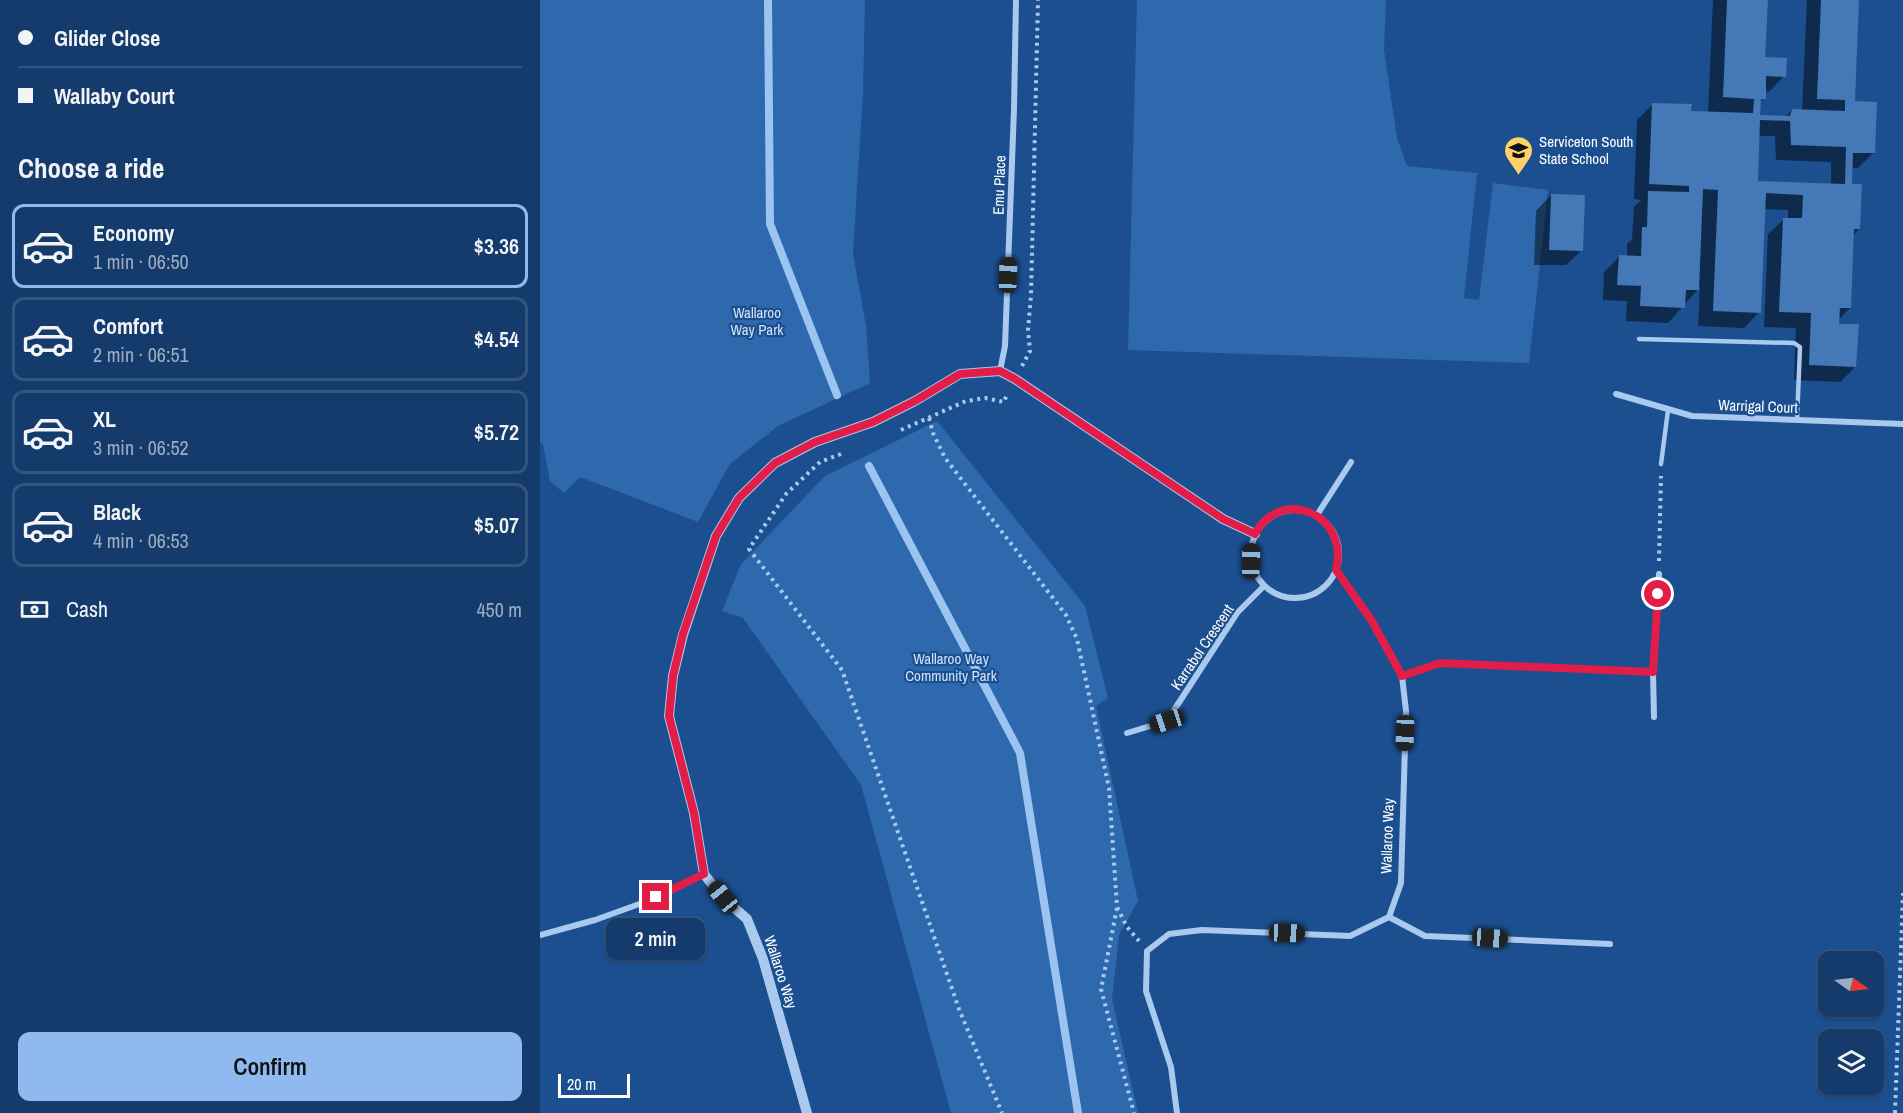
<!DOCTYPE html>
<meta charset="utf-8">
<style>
body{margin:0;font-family:"Archivo Narrow",sans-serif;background:#1d4271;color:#f1f3f6;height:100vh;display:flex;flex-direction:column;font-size:22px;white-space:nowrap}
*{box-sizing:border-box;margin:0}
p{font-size:20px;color:#9dadc1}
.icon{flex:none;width:33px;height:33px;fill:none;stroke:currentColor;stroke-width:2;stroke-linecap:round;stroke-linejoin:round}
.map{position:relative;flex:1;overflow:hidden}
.side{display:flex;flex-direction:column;background:#143b6b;width:540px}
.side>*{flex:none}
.banner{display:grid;align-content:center;height:132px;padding:0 18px;background:#143b6b}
.needle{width:39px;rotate:104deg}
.controls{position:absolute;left:1278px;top:951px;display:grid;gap:12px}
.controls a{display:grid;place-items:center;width:66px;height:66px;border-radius:12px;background:#143b6b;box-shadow:0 2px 4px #0004,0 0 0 2px #33557e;font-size:30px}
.scale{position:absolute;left:18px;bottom:15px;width:72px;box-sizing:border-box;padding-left:6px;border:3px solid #fff;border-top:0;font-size:16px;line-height:21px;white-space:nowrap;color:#fff;-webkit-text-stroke:4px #1b4f8f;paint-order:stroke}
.end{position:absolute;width:27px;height:27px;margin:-14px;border:8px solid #e11d48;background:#fff;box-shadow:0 0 0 3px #fff}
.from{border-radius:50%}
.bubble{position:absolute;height:42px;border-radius:12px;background:#143b6b;box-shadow:0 2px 4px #0004,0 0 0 2px #33557e;font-size:20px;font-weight:600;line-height:42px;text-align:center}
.car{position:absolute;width:18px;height:36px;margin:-18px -9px;border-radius:8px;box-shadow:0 0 4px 2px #0007;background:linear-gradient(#222 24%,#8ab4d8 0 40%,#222 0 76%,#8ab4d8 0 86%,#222 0)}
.banner b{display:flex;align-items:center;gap:21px;height:57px;font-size:22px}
.banner b+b{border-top:2px solid #33557e}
.banner i{width:15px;height:15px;background:#f1f3f6}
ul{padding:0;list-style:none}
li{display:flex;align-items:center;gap:18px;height:84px;margin:0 12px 9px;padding:0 6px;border:3px solid #33557e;border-radius:12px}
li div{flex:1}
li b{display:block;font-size:22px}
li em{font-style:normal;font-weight:600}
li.on{border-color:#90b9f0}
li>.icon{width:54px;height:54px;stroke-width:1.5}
h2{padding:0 18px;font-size:27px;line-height:72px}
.pay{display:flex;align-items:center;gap:15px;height:66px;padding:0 18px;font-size:22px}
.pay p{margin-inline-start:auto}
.action{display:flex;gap:12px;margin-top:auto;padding:12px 18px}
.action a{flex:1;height:69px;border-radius:12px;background:#90b9f0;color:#111;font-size:24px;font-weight:600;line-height:69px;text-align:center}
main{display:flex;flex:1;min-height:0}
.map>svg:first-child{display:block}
.green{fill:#2e69ad}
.shadow{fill:#0007;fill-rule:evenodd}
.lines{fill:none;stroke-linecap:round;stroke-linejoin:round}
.stream{stroke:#9cc4f0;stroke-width:8}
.building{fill:#4478b7;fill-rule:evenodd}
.path{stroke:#a9c9ee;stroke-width:4;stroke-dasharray:3 4.5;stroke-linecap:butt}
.service{stroke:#a9c9ee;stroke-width:4.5}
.minor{stroke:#a9c9ee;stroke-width:6}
.tertiary{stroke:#a9c9ee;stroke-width:10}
.route{stroke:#e11d48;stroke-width:8}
.labels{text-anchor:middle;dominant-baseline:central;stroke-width:4.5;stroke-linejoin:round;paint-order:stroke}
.poi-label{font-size:15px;fill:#fff;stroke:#1b4f8f;text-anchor:start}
.street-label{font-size:15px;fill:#fff;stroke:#1b4f8f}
.park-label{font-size:15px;fill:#cfe3fa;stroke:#1b4f8f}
</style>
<main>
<section class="side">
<div class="banner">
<b><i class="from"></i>Glider Close</b>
<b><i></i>Wallaby Court</b>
</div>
<h2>Choose a ride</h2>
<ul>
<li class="on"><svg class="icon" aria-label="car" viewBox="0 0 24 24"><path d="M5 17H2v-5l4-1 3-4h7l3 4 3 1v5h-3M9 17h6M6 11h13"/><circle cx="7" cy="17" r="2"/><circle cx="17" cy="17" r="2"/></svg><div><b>Economy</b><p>1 min · 06:50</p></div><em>$3.36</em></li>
<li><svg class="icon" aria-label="car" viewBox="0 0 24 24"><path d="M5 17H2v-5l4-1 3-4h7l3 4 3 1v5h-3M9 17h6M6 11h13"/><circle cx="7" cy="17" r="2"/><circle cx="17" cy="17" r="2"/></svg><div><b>Comfort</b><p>2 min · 06:51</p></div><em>$4.54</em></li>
<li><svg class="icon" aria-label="car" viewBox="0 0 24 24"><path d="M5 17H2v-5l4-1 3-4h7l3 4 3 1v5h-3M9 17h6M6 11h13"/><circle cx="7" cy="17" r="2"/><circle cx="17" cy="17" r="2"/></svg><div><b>XL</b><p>3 min · 06:52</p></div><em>$5.72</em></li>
<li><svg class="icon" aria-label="car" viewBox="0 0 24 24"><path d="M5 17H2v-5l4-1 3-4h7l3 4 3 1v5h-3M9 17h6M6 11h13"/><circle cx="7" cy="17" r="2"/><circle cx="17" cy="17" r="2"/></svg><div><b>Black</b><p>4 min · 06:53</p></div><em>$5.07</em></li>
</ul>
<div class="pay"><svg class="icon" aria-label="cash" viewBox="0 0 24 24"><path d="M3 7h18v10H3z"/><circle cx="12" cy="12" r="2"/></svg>Cash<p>450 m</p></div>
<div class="action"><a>Confirm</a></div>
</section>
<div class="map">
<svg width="1363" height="1113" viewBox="0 0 1363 1113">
<rect width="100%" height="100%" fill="#1b4f8f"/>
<path class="green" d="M0,0H325L323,93L313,253L326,326L330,383L238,426L190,464L158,522L40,477L24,493L10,481L3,444L0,442Z
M597,0H846L844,50L857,138L867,166L937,173L924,298L939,300L953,183L1008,190L989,363L588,350Z
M397,421L545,606L568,698L556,706L598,901L579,935L572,999L598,1113H411L321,785L203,618L182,611L201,564L285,476Z"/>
<path class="shadow" d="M1173,0H1226L1224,59L1244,76L1229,92L1224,91V98L1219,103V116L1245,117L1252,110L1262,111L1267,0H1318L1314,102L1334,152L1318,168H1311V185L1319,229L1313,235L1310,308L1298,320V325L1315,367L1300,382L1254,380L1256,328L1224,327L1228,234L1244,219H1248V210L1224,209L1219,312L1204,328L1158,326L1160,287L1128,323L1086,321L1087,301L1063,300L1064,272L1079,257H1087V244L1092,239L1094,207L1101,200L1094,199L1097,120L1112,105L1150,112L1168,113ZM1218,136H1235L1236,160L1291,162V185L1216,182Z
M1011,195L1042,250L1026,265H994L996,211Z"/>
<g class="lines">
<path class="stream" d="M228,0L230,224L297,395
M329,466L480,753L538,1113"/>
</g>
<path class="building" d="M1187,0H1228L1225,57L1247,58L1246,77L1226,76V99H1221L1220,115L1250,116L1252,109L1305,111V100L1277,99L1281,0H1319L1315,101L1337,102L1335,153H1313L1312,184H1322L1320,229H1314L1311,308H1300L1299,324H1319L1316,367L1269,365L1271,313L1239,312L1243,218H1262L1263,195L1226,193L1221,313L1173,311L1178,190L1163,189L1159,290H1146L1145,308L1100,306L1101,286L1077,285L1079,255L1101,256L1102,227H1107L1108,191L1149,192V186L1109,184L1112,103L1152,104L1151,111L1213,113L1214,99L1183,97ZM1220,120L1250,121L1251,145L1306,147L1305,184L1218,181Z
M1011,194L1045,195L1043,251L1009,250Z"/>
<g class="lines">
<path class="path" d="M482,366L490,351L488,330L491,295L498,0
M389,418L393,433L405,458L526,615L537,639L569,788L577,907L587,927L599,941
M361,430L426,401L445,398L464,402L467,394
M301,454L280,462L246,494L209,549L302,670L419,1009L462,1113
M1119,561L1121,476
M577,908L561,989L594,1113
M1355,1113L1363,893"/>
<path class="service" d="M1099,339L1254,343L1260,347L1257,420
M1121,464L1128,410"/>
<path class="minor" d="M460,371L465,346L474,109L476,0
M1076,394L1152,416L1363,424
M711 554a44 44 0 1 1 88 0a44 44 0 1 1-88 0Z
M777,515L811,462
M862,676L900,663L1113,672
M1114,717L1113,672L1119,574
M587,733L627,721L697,613L724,586
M849,917L885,936L1070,944
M0,935L55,920L116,898L164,874
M637,1113L631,1067L606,991L607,951L629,934L662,930L810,936L849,917L861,883L866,711L862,676L832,622L796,570"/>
<path class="tertiary" d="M267,1113L223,959L207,919L182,897L164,874L154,813L129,716L133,676L143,635L176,536L199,498L235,463L275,442L333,422L375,401L420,374L460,371L475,379L683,519L715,534"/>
</g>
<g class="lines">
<path class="route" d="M116,897L164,874L154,813L129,716L133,676L143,634L176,536L199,498L235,463L275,442L333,422L375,401L420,374L460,371L475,379L683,519L715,534C740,486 810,513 796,570L832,621L862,676L900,663L1113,672L1118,594"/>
</g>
<defs>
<symbol id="school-pin" viewBox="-11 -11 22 30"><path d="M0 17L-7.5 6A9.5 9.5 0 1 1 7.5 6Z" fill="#ffd166" stroke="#1b4f8f"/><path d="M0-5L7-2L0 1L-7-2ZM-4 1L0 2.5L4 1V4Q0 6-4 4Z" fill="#111"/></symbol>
</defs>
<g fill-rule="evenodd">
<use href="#school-pin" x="962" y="134" width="33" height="45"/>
</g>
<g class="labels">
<g class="poi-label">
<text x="999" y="141">Serviceton South<tspan x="999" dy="17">State School</tspan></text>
</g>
<g class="street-label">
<text transform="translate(459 185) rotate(-88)">Emu Place</text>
<text transform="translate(1218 406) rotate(2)">Warrigal Court</text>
<text transform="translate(662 647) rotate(-56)">Karrabol Crescent</text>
<text transform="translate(847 836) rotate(-88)">Wallaroo Way</text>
<text transform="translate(241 972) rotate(72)">Wallaroo Way</text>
</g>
<g class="park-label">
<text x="217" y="312">Wallaroo<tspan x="217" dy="17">Way Park</tspan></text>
<text x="411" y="658">Wallaroo Way<tspan x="411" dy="17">Community Park</tspan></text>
</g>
</g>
</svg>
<div class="controls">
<a><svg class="needle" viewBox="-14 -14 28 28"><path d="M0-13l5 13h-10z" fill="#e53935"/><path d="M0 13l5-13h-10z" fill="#9dadc1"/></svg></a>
<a><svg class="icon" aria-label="layers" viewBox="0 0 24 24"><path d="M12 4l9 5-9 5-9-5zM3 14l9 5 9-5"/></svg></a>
</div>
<div class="scale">20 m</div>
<i class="end from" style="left:1118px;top:594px"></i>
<i class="end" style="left:116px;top:897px"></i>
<div class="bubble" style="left:66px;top:918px;width:99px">2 min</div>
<i class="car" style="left:468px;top:275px;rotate:2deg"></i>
<i class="car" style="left:711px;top:561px;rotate:1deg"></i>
<i class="car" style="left:627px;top:721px;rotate:252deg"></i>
<i class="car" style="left:865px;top:733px;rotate:182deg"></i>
<i class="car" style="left:183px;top:897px;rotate:321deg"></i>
<i class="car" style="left:747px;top:933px;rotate:92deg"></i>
<i class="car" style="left:950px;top:938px;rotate:94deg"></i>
</div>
</main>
